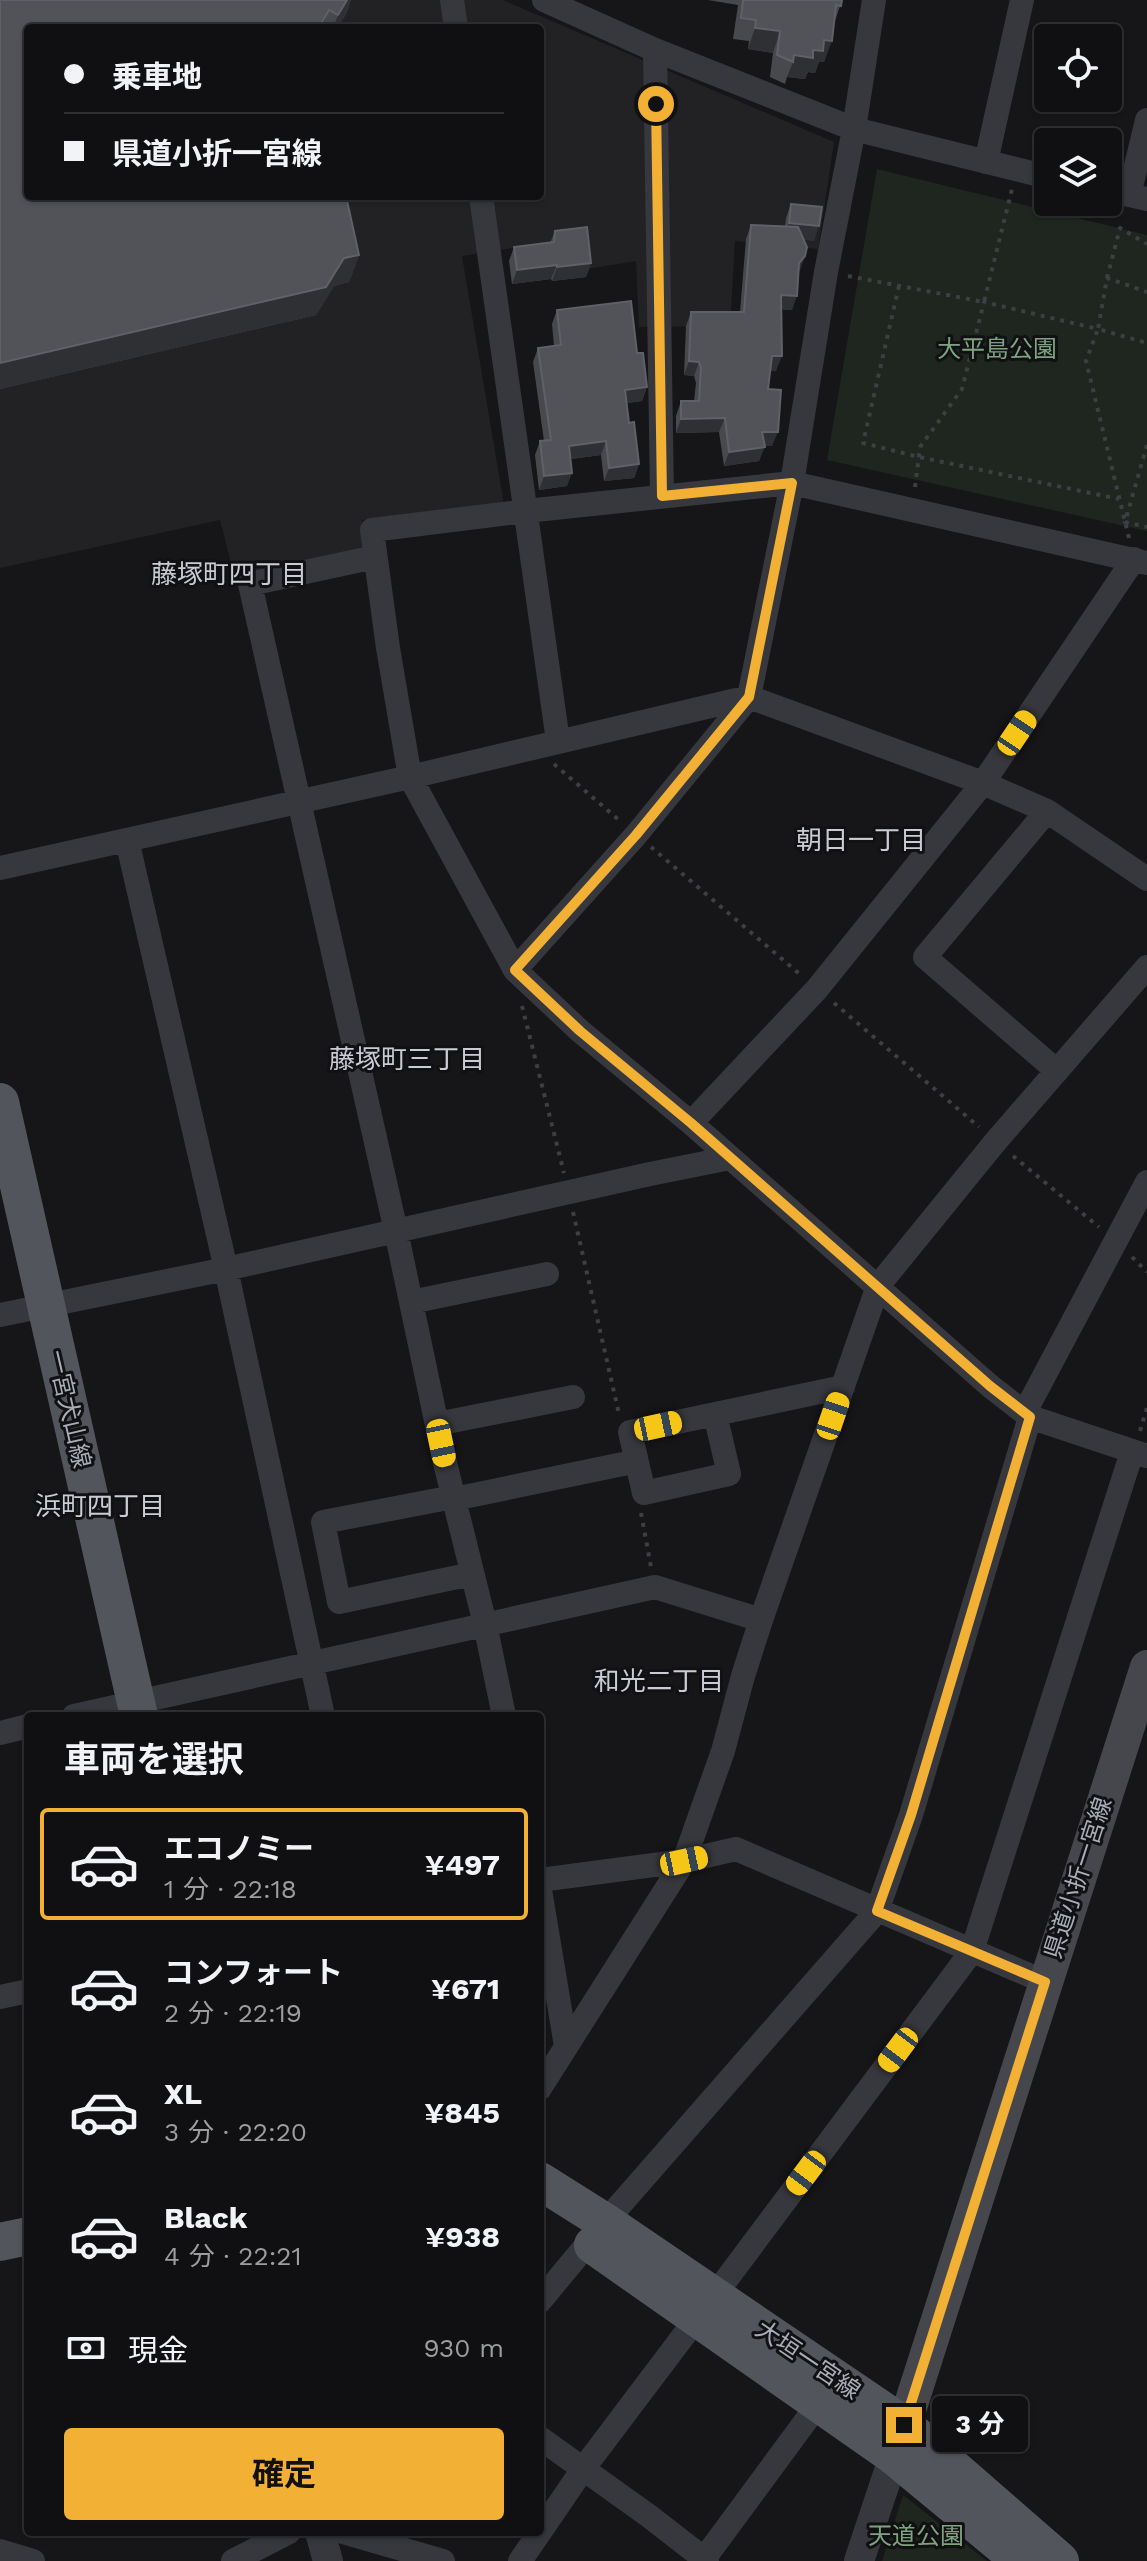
<!DOCTYPE html>
<html lang="ja">
<meta charset="utf-8">
<style>
body{margin:0;font-family:"Work Sans","Noto Sans JP",sans-serif;background:#1e1e20;color:#f1f3f6;height:100vh;display:flex;flex-direction:column;font-size:30px;white-space:nowrap}
*{box-sizing:border-box;margin:0}
p{font-size:26px;color:#9c9d9f}
.icon{flex:none;width:44px;height:44px;fill:none;stroke:currentColor;stroke-width:2;stroke-linecap:round;stroke-linejoin:round}
.map{position:relative;flex:1;overflow:hidden}
.panel{position:absolute;left:24px;top:1712px;width:520px;height:824px;display:flex;flex-direction:column;background:#101012;border-radius:8px;box-shadow:0 2px 6px #0004,0 0 0 2px #303032}
.panel>*{flex:none}
.top-card{position:absolute;left:24px;top:24px;width:520px;height:176px;border-radius:8px;box-shadow:0 2px 6px #0004,0 0 0 2px #303032;display:grid;align-content:center;height:176px;padding:0 40px;background:#101012}
.tools{position:absolute;left:1034px;top:24px;display:grid;gap:16px}
.tools a{display:grid;place-items:center;width:88px;height:88px;border-radius:8px;background:#101012;box-shadow:0 2px 6px #0004,0 0 0 2px #303032;font-size:40px}
.end{position:absolute;width:36px;height:36px;margin:-18px;border:10px solid #f2b134;background:#111;box-shadow:0 0 0 4px #111}
.from{border-radius:50%}
.bubble{position:absolute;height:56px;border-radius:8px;background:#101012;box-shadow:0 2px 6px #0004,0 0 0 2px #303032;font-size:26px;font-weight:700;line-height:56px;text-align:center}
.car{position:absolute;width:24px;height:48px;margin:-24px -12px;border-radius:10px;box-shadow:0 0 6px 2px #0007;background:linear-gradient(#f5c518 24%,#345 0 40%,#f5c518 0 76%,#345 0 86%,#f5c518 0)}
.top-card b{display:flex;align-items:center;gap:28px;height:76px;font-size:30px}
.top-card b+b{border-top:2px solid #303032}
.top-card i{width:20px;height:20px;background:#f1f3f6}
ul{padding:0;list-style:none}
li{display:flex;align-items:center;gap:24px;height:112px;margin:0 16px 12px;padding:0 24px;border:4px solid transparent;border-radius:8px}
li div{flex:1}
li b{display:block;font-size:30px}
li em{font-style:normal;font-weight:700}
li.current{border-color:#f2b134}
li>.icon{width:72px;height:72px;stroke-width:1.5}
h2{padding:0 40px;font-size:36px;line-height:96px}
.pay{display:flex;align-items:center;gap:20px;height:88px;padding:0 40px;font-size:30px}
.pay p{margin-inline-start:auto}
.action{display:flex;gap:16px;margin-top:auto;padding:16px 40px}
.action a{flex:1;height:92px;border-radius:8px;background:#f2b134;color:#111;font-size:32px;font-weight:700;line-height:92px;text-align:center}
.map>svg:first-child{display:block}
.built{fill:#222225;fill-rule:evenodd}
.green{fill:#1e261f}
.lines{fill:none;stroke-linecap:round;stroke-linejoin:round}
.path{stroke:#3d3f44;stroke-width:4;stroke-dasharray:4 6;stroke-linecap:butt}
.minor{stroke:#37383d;stroke-width:24}
.tertiary{stroke:#37383d;stroke-width:30}
.secondary{stroke:#45474d;stroke-width:34}
.primary{stroke:#53555c;stroke-width:38}
.wall{fill:#47494d}
.shaded-wall{fill:#2f3033}
.building{fill:#525359;stroke:#5f6168;stroke-width:2}
.route{stroke:#f2b134;stroke-width:10}
.labels{text-anchor:middle;dominant-baseline:central;stroke-width:6;stroke-linejoin:round;paint-order:stroke}
.park-label{font-size:24px;fill:#7fa381;stroke:#111113}
.street-label{font-size:24px;fill:#a8adb8;stroke:#111113}
.neighbourhood-label{font-size:26px;fill:#c9ccd4;stroke:#111113}
</style>
<div class="map">
<svg width="1147" height="2561" viewBox="0 0 1147 2561">
<rect width="100%" height="100%" fill="#161618"/>
<path class="built" d="M0,0H503L834,142L818,249L735,241L730,326L639,327L636,261L587,269L580,237L462,256L504,505L362,520L367,550L235,579L220,520L0,568ZM28,28H540V196H28Z"/>
<path class="green" d="M877,169L1147,235V531L827,460Z
M903,2495L987,2561H882Z"/>
<g class="lines">
<path class="path" d="M848,276L984,302L1012,189
M1107,278L1120,228L1147,244
M899,286L863,443L919,457L1119,499
M1147,445L1125,522L1147,527
M915,487L920,447L962,389L984,302L1098,329L1107,278L1147,292
M1129,538L1086,361L1098,329L1147,343
M554,764L620,821
M651,847L803,977
M834,1003L979,1127
M522,1006L564,1173
M1013,1156L1099,1227
M573,1212L619,1414
M1132,1257L1147,1272
M1140,1431L1147,1408
M641,1513L651,1567"/>
<path class="minor" d="M452,0L456,28
M544,0L655,50L854,129L1048,177
M655,50L662,496
M986,162L1022,0
M1108,190L1147,199
M1129,195L1147,120
M481,196L558,741
M375,557L250,584L396,1231L445,1463L485,1624L504,1716
M1147,563L792,483L526,511L372,530L388,648L410,777L515,970L580,1031L691,1123L990,1386L1030,1417L1147,1456
M1047,811L925,957L1057,1071
M127,840L226,1269L323,1716
M0,868L410,777L749,697L983,783L1047,811L1147,879
M515,970L636,835L749,697L792,483L826,272L854,129L874,0
M691,1123L817,989L983,783L1134,559
M411,1302L547,1274
M0,1315L226,1269L650,1174L730,1158
M1025,1412L1147,1182
M715,1414L729,1474L644,1493L630,1432L843,1387
M437,1424L573,1397
M453,1497L323,1522L339,1602L472,1574
M454,1499L623,1464
M74,1716L655,1587L761,1620
M0,1733L28,1726
M540,1880L684,1861L736,1849L1045,1982
M540,1890L566,2046
M0,1997L28,1991
M540,2088L684,1861L723,1751L743,1676L761,1620L878,1286L996,1141L1147,967
M605,2222L877,1911L911,1815L1030,1417
M714,2296L972,1951L1132,1452
M540,2301L589,2242
M540,2438L649,2516L707,2561
M343,2532L443,2561
M540,2532L583,2469L697,2318
M0,2551L33,2561
M233,2561L289,2532
M520,2561L540,2532
M700,2561L704,2559L819,2403"/>
<path class="tertiary" d="M320,2532L328,2561
M859,2561L894,2456"/>
<path class="secondary" d="M896,2451L1147,1667"/>
<path class="primary" d="M0,1102L139,1716
M540,2181L605,2222L904,2425L1060,2561
M0,2242L28,2236
M593,2245L894,2456L1021,2561"/>
</g>
<path class="wall" d="M0,0H351L346,14L337,28H28V196H346L359,255L349,282L334,286L316,315L0,389Z
M708,0H842L834,24L824,62H819L815,73L808,72L805,79L787,77L785,84L770,77L773,53L748,49L749,41L733,39L738,5Z
M791,204L814,241L804,239L800,270L798,272L792,310L781,309L776,371H770L768,389L772,446H764L759,461L724,466L719,432L676,433V416L681,401H694L696,383L694,376L684,375L686,326L691,312H740L746,239L751,225L785,226L786,218Z
M555,231L591,263L586,277L552,281L551,279L512,284L509,261L514,247L550,243Z
M557,310L637,353L647,387L642,401L627,403L629,423L639,464L634,478L604,481L601,455L571,459L567,486L539,490L535,455L540,441H544L533,362L538,348L554,346L552,324Z"/>
<path class="shaded-wall" d="M347,0H351L346,14L337,28H333L338,15Z
M329,10L322,28H319Z
M755,28L780,31L773,53L748,49Z
M824,40L832,41L824,62H819L815,73L808,72L805,79L787,77L793,62L794,55L813,50Z
M789,223L819,226L814,241L783,237Z
M359,255L349,282L334,286L316,315L0,389V363Z
M805,256L800,270L794,277L799,263Z
M591,263L586,277L552,281L557,267Z
M557,265L551,279L512,284L517,270Z
M781,295L797,296L792,310L776,309Z
M772,356H782L776,371H767Z
M689,361L699,362L694,376L684,375Z
M647,387L642,401L620,404L625,390Z
M725,418L719,432L676,433L681,419Z
M762,432H778L772,446H757Z
M606,441L601,455L564,460L569,446Z
M765,447L759,461L724,466L729,452Z
M639,464L634,478L604,481L609,468Z
M572,473L567,486L539,490L544,476Z"/>
<path class="building" d="M0,0H347L338,15L329,10L319,28H28V196H346L359,255L344,258L326,287L0,363Z
M743,0H842L841,6L836,5L832,41L824,40L823,51L813,50V58L794,55L793,62L777,55L780,31L755,28L756,20L741,18Z
M791,204L822,207L819,226L789,223Z
M751,225L798,227L807,247L805,256L799,263L797,296L781,295L782,356H772L768,389L781,390L778,432H762L765,447L729,452L725,418L681,419V401H699L701,368L699,362L689,361L691,312H744Z
M587,227L591,263L557,267V265L517,270L514,247L554,242L555,231Z
M631,301L637,353H643L647,387L625,390L629,423L634,422L639,464L609,468L606,441L569,446L572,473L544,476L540,441L551,440L538,348L561,345L557,310Z"/>
<g class="lines">
<path class="route" d="M656,104L662,496L792,483L749,697L636,835L515,970L580,1031L691,1123L990,1386L1030,1417L911,1815L877,1911L1045,1982L904,2425"/>
</g>
<g class="labels">
<g class="park-label">
<text x="997" y="349">大平島公園</text>
<text x="916" y="2536">天道公園</text>
</g>
<g class="street-label">
<text transform="translate(69 1409) rotate(77)">一宮犬山線</text>
<text transform="translate(1078 1878) rotate(-72)">県道小折一宮線</text>
<text transform="translate(808 2360) rotate(34)">大垣一宮線</text>
</g>
<g class="neighbourhood-label">
<text x="229" y="574">藤塚町四丁目</text>
<text x="861" y="840">朝日一丁目</text>
<text x="407" y="1059">藤塚町三丁目</text>
<text x="100" y="1506">浜町四丁目</text>
<text x="659" y="1681">和光二丁目</text>
</g>
</g>
</svg>
<div class="tools">
<a><svg class="icon" aria-label="locate" viewBox="0 0 24 24"><circle cx="12" cy="12" r="6"/><path d="M12 2v4M12 18v4M2 12h4M18 12h4"/></svg></a>
<a><svg class="icon" aria-label="layers" viewBox="0 0 24 24"><path d="M12 4l9 5-9 5-9-5zM3 14l9 5 9-5"/></svg></a>
</div>
<i class="end from" style="left:656px;top:104px"></i>
<i class="end" style="left:904px;top:2425px"></i>
<div class="bubble" style="left:932px;top:2396px;width:96px">3 分</div>
<i class="car" style="left:1017px;top:733px;rotate:34deg"></i>
<i class="car" style="left:833px;top:1416px;rotate:19deg"></i>
<i class="car" style="left:658px;top:1426px;rotate:78deg"></i>
<i class="car" style="left:441px;top:1443px;rotate:168deg"></i>
<i class="car" style="left:684px;top:1861px;rotate:78deg"></i>
<i class="car" style="left:898px;top:2050px;rotate:217deg"></i>
<i class="car" style="left:806px;top:2173px;rotate:217deg"></i>
<div class="top-card">
<b><i class="from"></i>乗車地</b>
<b><i></i>県道小折一宮線</b>
</div>
<section class="panel">
<h2>車両を選択</h2>
<ul>
<li class="current"><svg class="icon" aria-label="car" viewBox="0 0 24 24"><path d="M5 17H2v-5l4-1 3-4h7l3 4 3 1v5h-3M9 17h6M6 11h13"/><circle cx="7" cy="17" r="2"/><circle cx="17" cy="17" r="2"/></svg><div><b>エコノミー</b><p>1 分 · 22:18</p></div><em>¥497</em></li>
<li><svg class="icon" aria-label="car" viewBox="0 0 24 24"><path d="M5 17H2v-5l4-1 3-4h7l3 4 3 1v5h-3M9 17h6M6 11h13"/><circle cx="7" cy="17" r="2"/><circle cx="17" cy="17" r="2"/></svg><div><b>コンフォート</b><p>2 分 · 22:19</p></div><em>¥671</em></li>
<li><svg class="icon" aria-label="car" viewBox="0 0 24 24"><path d="M5 17H2v-5l4-1 3-4h7l3 4 3 1v5h-3M9 17h6M6 11h13"/><circle cx="7" cy="17" r="2"/><circle cx="17" cy="17" r="2"/></svg><div><b>XL</b><p>3 分 · 22:20</p></div><em>¥845</em></li>
<li><svg class="icon" aria-label="car" viewBox="0 0 24 24"><path d="M5 17H2v-5l4-1 3-4h7l3 4 3 1v5h-3M9 17h6M6 11h13"/><circle cx="7" cy="17" r="2"/><circle cx="17" cy="17" r="2"/></svg><div><b>Black</b><p>4 分 · 22:21</p></div><em>¥938</em></li>
</ul>
<div class="pay"><svg class="icon" aria-label="cash" viewBox="0 0 24 24"><path d="M3 7h18v10H3z"/><circle cx="12" cy="12" r="2"/></svg>現金<p>930 m</p></div>
<div class="action"><a>確定</a></div>
</section>
</div>
